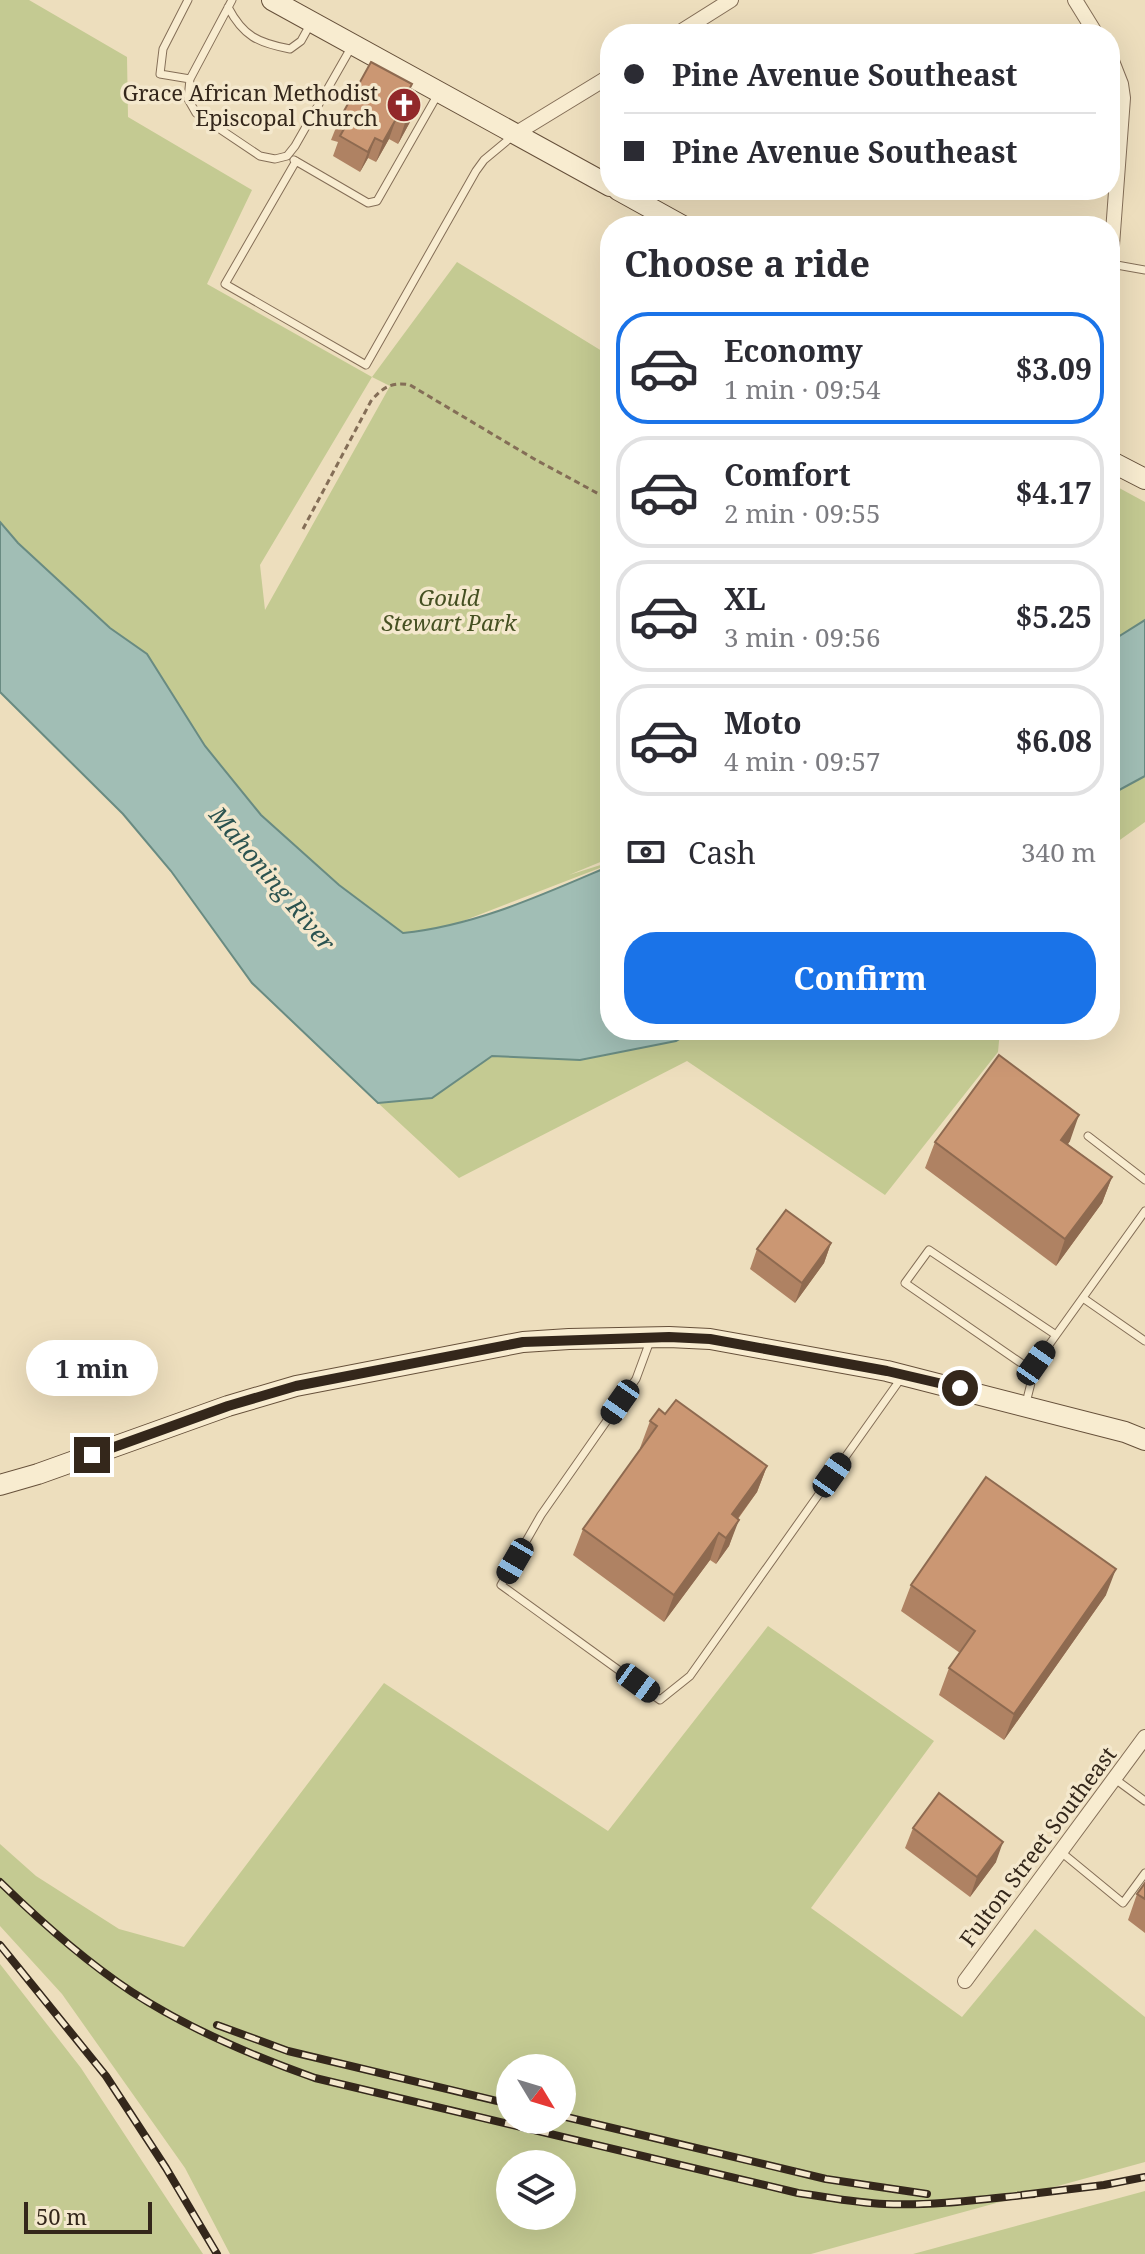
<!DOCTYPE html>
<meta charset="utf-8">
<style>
body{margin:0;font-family:"Noto Serif",serif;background:#f2f2f3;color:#2b2b33;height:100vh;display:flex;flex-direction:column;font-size:30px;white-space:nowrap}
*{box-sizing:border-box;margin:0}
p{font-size:26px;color:#7c7c81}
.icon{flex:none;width:44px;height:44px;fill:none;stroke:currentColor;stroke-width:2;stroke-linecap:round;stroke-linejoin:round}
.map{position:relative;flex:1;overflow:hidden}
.side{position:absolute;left:600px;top:216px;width:520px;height:824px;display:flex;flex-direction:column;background:#fff;border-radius:32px;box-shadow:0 8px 32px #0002}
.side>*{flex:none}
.top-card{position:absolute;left:600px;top:24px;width:520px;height:176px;border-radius:32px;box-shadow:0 8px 32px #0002;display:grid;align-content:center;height:176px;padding:0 24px;background:#fff}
.needle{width:52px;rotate:128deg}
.buttons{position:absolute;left:496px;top:2054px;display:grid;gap:16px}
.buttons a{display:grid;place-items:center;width:80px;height:80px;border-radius:50%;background:#fff;box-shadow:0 8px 32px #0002;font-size:40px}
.scale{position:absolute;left:24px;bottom:20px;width:128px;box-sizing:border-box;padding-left:8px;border:4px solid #34271b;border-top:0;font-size:22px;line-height:28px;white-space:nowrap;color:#34271b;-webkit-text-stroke:6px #f4e8cd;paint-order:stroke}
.end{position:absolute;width:36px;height:36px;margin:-18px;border:10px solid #34271b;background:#fff;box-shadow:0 0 0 4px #fff}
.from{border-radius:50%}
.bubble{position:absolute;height:56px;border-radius:28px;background:#fff;box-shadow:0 8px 32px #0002;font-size:26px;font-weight:700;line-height:56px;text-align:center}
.car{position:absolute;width:24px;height:48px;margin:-24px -12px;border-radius:10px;box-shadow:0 0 6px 2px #0007;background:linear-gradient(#222 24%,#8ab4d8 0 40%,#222 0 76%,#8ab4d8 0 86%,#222 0)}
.top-card b{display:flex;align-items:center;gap:28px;height:76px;font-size:30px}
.top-card b+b{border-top:2px solid #e1e1e2}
.top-card i{width:20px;height:20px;background:#2b2b33}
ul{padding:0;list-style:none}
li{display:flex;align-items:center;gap:24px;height:112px;margin:0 16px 12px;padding:0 8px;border:4px solid #e1e1e2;border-radius:32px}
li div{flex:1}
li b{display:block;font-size:30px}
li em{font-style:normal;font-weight:700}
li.selected{border-color:#1a73e8}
li>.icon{width:72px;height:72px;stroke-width:1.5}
h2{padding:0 24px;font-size:36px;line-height:96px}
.pay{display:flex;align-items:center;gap:20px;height:88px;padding:0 24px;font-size:30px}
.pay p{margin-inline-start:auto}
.button{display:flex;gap:16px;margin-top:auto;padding:16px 24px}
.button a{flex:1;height:92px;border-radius:32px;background:#1a73e8;color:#fff;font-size:32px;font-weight:700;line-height:92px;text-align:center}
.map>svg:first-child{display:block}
.green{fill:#c4ca92;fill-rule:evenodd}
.water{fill:#a1beb5;stroke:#698b82;stroke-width:2}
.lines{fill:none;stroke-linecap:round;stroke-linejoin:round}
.lane-casing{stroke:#846e57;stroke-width:9}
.street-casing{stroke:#846e57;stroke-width:16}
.secondary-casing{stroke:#66503a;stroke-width:22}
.path{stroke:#846e57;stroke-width:3;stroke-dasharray:6 4;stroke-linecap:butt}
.lane{stroke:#f8ecd0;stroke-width:7}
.street{stroke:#f8ecd0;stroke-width:14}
.secondary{stroke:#f8ecd0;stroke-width:20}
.rail-casing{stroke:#34271b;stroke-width:8}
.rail{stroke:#f4e8cd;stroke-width:5;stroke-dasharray:15;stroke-linecap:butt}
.wall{fill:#af8263}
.shaded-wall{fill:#8e6a50}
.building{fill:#cb9773;stroke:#8e6a50;stroke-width:2}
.route{stroke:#34271b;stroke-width:10}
.labels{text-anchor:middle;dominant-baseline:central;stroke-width:7;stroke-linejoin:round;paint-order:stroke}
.poi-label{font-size:22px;fill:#34271b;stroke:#f4e8cd;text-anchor:end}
.park-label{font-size:22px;font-style:italic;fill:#455022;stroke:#f4e8cd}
.street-label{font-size:22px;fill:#34271b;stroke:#f4e8cd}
.water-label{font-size:24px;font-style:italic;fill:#2b5350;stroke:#f4e8cd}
</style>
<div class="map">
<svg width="1145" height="2254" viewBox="0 0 1145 2254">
<rect width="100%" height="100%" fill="#eddebd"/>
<path class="green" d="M0,0H29L127,57L128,117L252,190L207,284L372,377L457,262L610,356V858L569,875L610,862V864L445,928L403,933L339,885L261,815L205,746L147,654L110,628L18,543L0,522ZM372,377L390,386L265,610L260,565Z
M1110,483L1145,502V620L1110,642Z
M1145,776V822L1110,847V795Z
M694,1030H1000L998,1052L885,1195L687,1061L459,1178L378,1103L425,1099L492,1056L580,1060L676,1041Z
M768,1626L934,1741L811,1908L962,2017L1035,1929L1145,2017V2162L811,2254H230L185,2168L62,1994L0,1926V1844L36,1876L119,1929L184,1947L384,1683L608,1831ZM562,2068V2120H510V2068ZM562,2164V2216H510V2164Z
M0,1964L81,2068L203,2254H0Z
M1145,2191V2254H913Z"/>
<path class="water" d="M0,522L18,543L110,628L147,654L205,746L261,815L339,885L403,933C475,926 544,894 610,866V1030H694L676,1041L580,1060L492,1056L432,1098L378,1103L252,983L171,871L123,814L0,692Z
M1145,620V776L1110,795V642Z"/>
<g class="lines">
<defs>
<path id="lane" d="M188,0L163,49L160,74L190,79
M232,0L190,79L188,99L196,113L260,156L275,159L287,156L295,146L352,46
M228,7C243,36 258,43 290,49L301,41L311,23
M294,160L368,203L377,201L438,94
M296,161L225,284L366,365L476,171L484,160L514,135
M1111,264L1145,270
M1088,1136L1145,1180
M1083,1298L1145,1341
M650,1341L636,1379L541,1515L501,1585L660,1700L690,1676L902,1377
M1034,1372L905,1283L929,1250L1056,1335
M1026,1403L1036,1363L1145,1211
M1115,1779L1145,1801
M1061,1852L1123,1903L1145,1873"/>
<path id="street" d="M1075,0L1096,34
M677,34L731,0
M1110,56L1121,84L1123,98L1110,272
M515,134L610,76
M965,1981L1145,1737"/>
<path id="secondary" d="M272,0L610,186
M618,190L683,226
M1110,461L1145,479
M0,1485L38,1474L228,1406L296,1386L523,1342L569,1339L669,1337L710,1339L887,1371L1125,1432L1145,1440"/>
</defs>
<use href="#lane" class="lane-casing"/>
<use href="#street" class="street-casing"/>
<use href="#secondary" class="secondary-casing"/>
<path class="path" d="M303,529L371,401C382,388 392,381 410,385L536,460L610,500"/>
<use href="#lane" class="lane"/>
<use href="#street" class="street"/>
<use href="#secondary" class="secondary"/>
<defs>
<path id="rail" d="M0,1882C40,1921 85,1961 132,1992C187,2028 253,2056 315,2078L798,2193C827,2197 856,2203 885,2204C935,2206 984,2199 1034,2194
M0,1945L106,2076L166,2168L217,2254
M217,2025L288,2051L510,2104
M562,2116L826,2179L927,2194
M1022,2195L1104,2185L1145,2177"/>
</defs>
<use href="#rail" class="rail-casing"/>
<use href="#rail" class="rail"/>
</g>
<path class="wall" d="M412,84L408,96L410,122L398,144L389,139L376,162L368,158L360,172L333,156L338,142L331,140L339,120Z
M1070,1141L1068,1144L1112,1177L1102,1203L1056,1266L925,1168L935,1142Z
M831,1243L824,1263L795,1303L750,1269L757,1249Z
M665,1414L767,1466L757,1492L738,1519L729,1546L716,1564L710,1560L664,1622L573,1555L583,1529L641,1448H640L650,1421Z
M911,1585L1106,1595L1004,1740L939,1695L949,1668L960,1653L901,1611Z
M913,1828L996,1862L970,1897L905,1848Z
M1145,1883V1933L1128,1920L1137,1894Z"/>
<path class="shaded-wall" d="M417,102L410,122L398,144L405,123Z
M396,119L389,139L376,162L383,142Z
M375,138L368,158L360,172L368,152Z
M1079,1115L1070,1141L1052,1166L1061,1140Z
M1112,1177L1102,1203L1056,1266L1065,1239Z
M831,1243L824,1263L795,1303L802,1283Z
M767,1466L757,1492L724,1537L732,1514Z
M739,1520L729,1546L716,1564L726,1538Z
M719,1533L710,1560L664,1622L674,1595Z
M1116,1569L1106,1595L1004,1740L1014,1714Z
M1003,1842L996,1862L970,1897L977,1877Z"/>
<path class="building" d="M371,62L412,84L406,95L417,102L405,123L396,119L383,142L375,138L368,152L340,136L348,122L339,120Z
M999,1055L1079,1115L1061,1140L1112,1177L1065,1239L935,1142Z
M786,1210L831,1243L802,1283L757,1249Z
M676,1400L767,1466L732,1514L739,1520L726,1538L719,1533L674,1595L583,1529L657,1426L650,1421L659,1409L665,1414Z
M986,1477L1116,1569L1014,1714L949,1668L975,1631L911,1585Z
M939,1793L1003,1842L977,1877L913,1828Z
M1145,1883V1899L1137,1894Z"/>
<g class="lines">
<path class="route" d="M92,1455L228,1406L296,1386L523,1342L669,1337L710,1339L887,1371L960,1388"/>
</g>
<defs>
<symbol id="church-disc" viewBox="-11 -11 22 22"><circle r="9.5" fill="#92282a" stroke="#f4e8cd"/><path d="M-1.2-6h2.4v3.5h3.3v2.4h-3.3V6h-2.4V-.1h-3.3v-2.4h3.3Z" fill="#fff"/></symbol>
</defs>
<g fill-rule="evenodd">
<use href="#church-disc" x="384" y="85" width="40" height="40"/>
</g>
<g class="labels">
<g class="poi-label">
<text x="378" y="92">Grace African Methodist<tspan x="378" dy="25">Episcopal Church</tspan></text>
</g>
<g class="park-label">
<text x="449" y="597">Gould<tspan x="449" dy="25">Stewart Park</tspan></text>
</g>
<g class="street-label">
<text transform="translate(1037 1846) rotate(-53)">Fulton Street Southeast</text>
</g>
<g class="water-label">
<text transform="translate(273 878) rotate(50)">Mahoning River</text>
</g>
</g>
</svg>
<div class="buttons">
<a><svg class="needle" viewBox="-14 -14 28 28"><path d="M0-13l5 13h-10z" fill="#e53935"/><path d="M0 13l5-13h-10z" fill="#7c7c81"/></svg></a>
<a><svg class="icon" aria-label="layers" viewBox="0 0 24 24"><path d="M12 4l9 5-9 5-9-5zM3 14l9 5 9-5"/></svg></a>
</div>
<div class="scale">50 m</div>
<i class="end from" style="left:960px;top:1388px"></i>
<i class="end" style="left:92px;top:1455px"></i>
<div class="bubble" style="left:26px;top:1340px;width:132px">1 min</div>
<i class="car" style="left:1036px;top:1363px;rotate:35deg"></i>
<i class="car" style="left:620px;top:1402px;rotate:215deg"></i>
<i class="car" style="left:832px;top:1475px;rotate:35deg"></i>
<i class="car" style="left:515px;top:1561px;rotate:210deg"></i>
<i class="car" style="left:638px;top:1683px;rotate:126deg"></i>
<div class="top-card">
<b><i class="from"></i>Pine Avenue Southeast</b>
<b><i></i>Pine Avenue Southeast</b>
</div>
<section class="side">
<h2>Choose a ride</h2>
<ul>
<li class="selected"><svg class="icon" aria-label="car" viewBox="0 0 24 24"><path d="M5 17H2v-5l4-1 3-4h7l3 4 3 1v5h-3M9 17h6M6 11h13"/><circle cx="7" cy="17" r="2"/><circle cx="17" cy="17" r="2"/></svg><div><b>Economy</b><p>1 min · 09:54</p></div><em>$3.09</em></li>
<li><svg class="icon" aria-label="car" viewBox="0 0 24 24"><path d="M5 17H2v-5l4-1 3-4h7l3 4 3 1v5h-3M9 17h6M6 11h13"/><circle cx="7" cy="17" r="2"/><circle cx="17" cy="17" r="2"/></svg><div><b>Comfort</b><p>2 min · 09:55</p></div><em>$4.17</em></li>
<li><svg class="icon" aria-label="car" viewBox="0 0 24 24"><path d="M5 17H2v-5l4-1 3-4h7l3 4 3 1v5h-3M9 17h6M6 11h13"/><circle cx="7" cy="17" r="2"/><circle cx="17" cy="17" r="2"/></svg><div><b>XL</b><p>3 min · 09:56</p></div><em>$5.25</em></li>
<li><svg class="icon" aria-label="car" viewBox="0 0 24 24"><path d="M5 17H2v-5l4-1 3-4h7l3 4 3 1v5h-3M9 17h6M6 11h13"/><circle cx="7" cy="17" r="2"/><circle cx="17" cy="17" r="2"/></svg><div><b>Moto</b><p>4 min · 09:57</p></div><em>$6.08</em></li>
</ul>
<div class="pay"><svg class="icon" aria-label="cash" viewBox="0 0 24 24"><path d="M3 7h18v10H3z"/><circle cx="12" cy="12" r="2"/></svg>Cash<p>340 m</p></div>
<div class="button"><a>Confirm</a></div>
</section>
</div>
